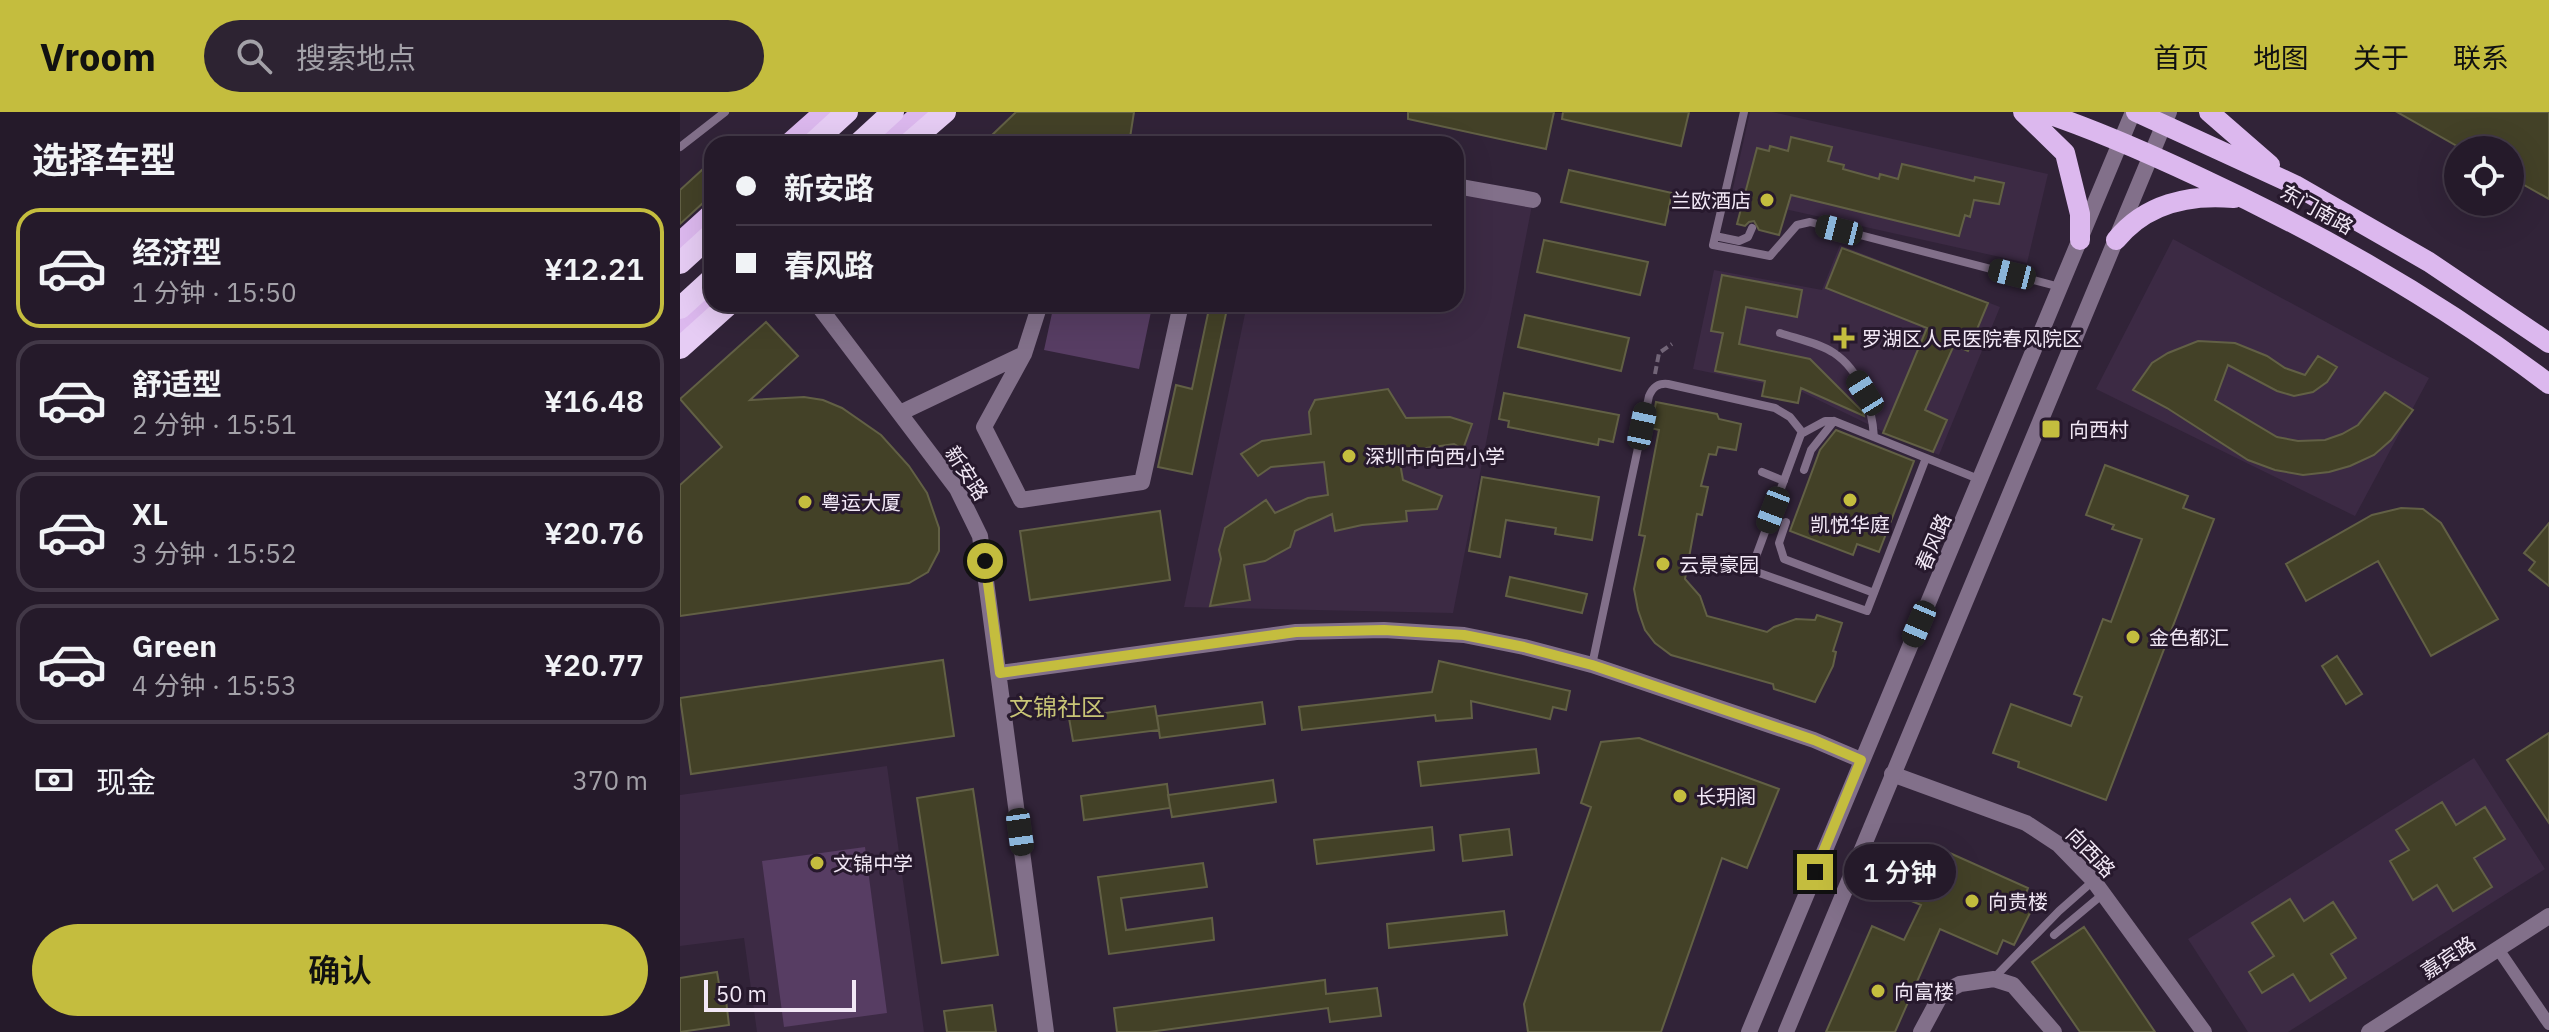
<!DOCTYPE html>
<html lang="zh">
<meta charset="utf-8">
<style>
body{margin:0;font-family:"IBM Plex Sans","Noto Sans SC",sans-serif;background:#2d2332;color:#f1f3f6;height:100vh;display:flex;flex-direction:column;font-size:30px;white-space:nowrap}
*{box-sizing:border-box;margin:0}
p{font-size:26px;color:#a3a1a8}
.icon{flex:none;width:44px;height:44px;fill:none;stroke:currentColor;stroke-width:2;stroke-linecap:round;stroke-linejoin:round}
.map{position:relative;flex:1;overflow:hidden}
.side{display:flex;flex-direction:column;background:#251a2a;width:680px}
.side>*{flex:none}
.top-card{position:absolute;left:24px;top:24px;width:760px;height:176px;border-radius:24px;box-shadow:0 8px 32px #0002,0 0 0 2px #423847;display:grid;align-content:center;height:176px;padding:0 32px;background:#251a2a}
.tools{position:absolute;left:1764px;top:24px;display:grid;gap:16px}
.tools a{display:grid;place-items:center;width:80px;height:80px;border-radius:50%;background:#251a2a;box-shadow:0 8px 32px #0002,0 0 0 2px #423847;font-size:40px}
.scale{position:absolute;left:24px;bottom:20px;width:152px;box-sizing:border-box;padding-left:8px;border:4px solid #f2e8f6;border-top:0;font-size:22px;line-height:28px;white-space:nowrap;color:#f2e8f6;-webkit-text-stroke:6px #27192d;paint-order:stroke}
.end{position:absolute;width:36px;height:36px;margin:-18px;border:10px solid #c4bd3e;background:#111;box-shadow:0 0 0 4px #111}
.from{border-radius:50%}
.bubble{position:absolute;height:56px;border-radius:28px;background:#251a2a;box-shadow:0 8px 32px #0002,0 0 0 2px #423847;font-size:26px;font-weight:600;line-height:56px;text-align:center}
.car{position:absolute;width:24px;height:48px;margin:-24px -12px;border-radius:10px;box-shadow:0 0 6px 2px #0007;background:linear-gradient(#222 24%,#8ab4d8 0 40%,#222 0 76%,#8ab4d8 0 86%,#222 0)}
.top-card b{display:flex;align-items:center;gap:28px;height:76px;font-size:30px}
.top-card b+b{border-top:2px solid #423847}
.top-card i{width:20px;height:20px;background:#f1f3f6}
ul{padding:0;list-style:none}
li{display:flex;align-items:center;gap:24px;height:120px;margin:0 16px 12px;padding:0 16px;border:4px solid #423847;border-radius:24px}
li div{flex:1}
li b{display:block;font-size:30px}
li em{font-style:normal;font-weight:600}
li.active{border-color:#c4bd3e}
li>.icon{width:72px;height:72px;stroke-width:1.5}
h2{padding:0 32px;font-size:36px;line-height:96px}
.pay{display:flex;align-items:center;gap:20px;height:88px;padding:0 32px;font-size:30px}
.pay p{margin-inline-start:auto}
.primary-button{display:flex;gap:16px;margin-top:auto;padding:16px 32px}
.primary-button a{flex:1;height:92px;border-radius:48px;background:#c4bd3e;color:#111;font-size:32px;font-weight:600;line-height:92px;text-align:center}
header{display:flex;align-items:center;gap:48px;box-sizing:border-box;height:112px;padding:0 40px;background:#c4bd3e;color:#111}
header strong{font-size:38px}
nav{display:flex;gap:44px;margin-inline-start:auto;font-size:28px}
.search{width:560px;height:72px;background:#2d2332;display:flex;align-items:center;gap:20px;box-sizing:border-box;padding:0 28px;border-radius:44px;color:#a3a1a8;font-size:30px}
main{display:flex;flex:1;min-height:0}
.map>svg:first-child{display:block}
.built{fill:#3c2a44}
.green{fill:#573d63}
.building{fill:#434127;stroke:#626045;stroke-width:2}
.lines{fill:none;stroke-linecap:round;stroke-linejoin:round}
.path{stroke:#726578;stroke-width:4;stroke-dasharray:8 4;stroke-linecap:butt}
.service{stroke:#82708a;stroke-width:8}
.pedestrian{stroke:#82708a;stroke-width:12}
.minor{stroke:#82708a;stroke-width:16}
.tertiary{stroke:#82708a;stroke-width:16}
.primary{stroke:#dcb8ee;stroke-width:20}
.trunk{stroke:#e6ccf4;stroke-width:22}
.route{stroke:#c4bd3e;stroke-width:10}
.poi-dot{fill:#c4bd3e;stroke:#27192d;stroke-width:3}
.labels{text-anchor:middle;dominant-baseline:central;stroke-width:6;stroke-linejoin:round;paint-order:stroke}
.poi-label{font-size:20px;fill:#f2e8f6;stroke:#27192d;text-anchor:start}
.street-label{font-size:20px;fill:#f2e8f6;stroke:#27192d}
.quarter-label{font-size:24px;fill:#c8c476;stroke:#27192d}
</style>
<header>
<strong>Vroom</strong>
<div class="search"><svg class="icon" aria-label="search" viewBox="0 0 24 24"><circle cx="10" cy="10" r="6"/><path d="M15 15l6 6"/></svg>搜索地点</div>
<nav><a>首页</a><a>地图</a><a>关于</a><a>联系</a></nav>
</header>
<main>
<section class="side">
<h2>选择车型</h2>
<ul>
<li class="active"><svg class="icon" aria-label="car" viewBox="0 0 24 24"><path d="M5 17H2v-5l4-1 3-4h7l3 4 3 1v5h-3M9 17h6M6 11h13"/><circle cx="7" cy="17" r="2"/><circle cx="17" cy="17" r="2"/></svg><div><b>经济型</b><p>1 分钟 · 15:50</p></div><em>¥12.21</em></li>
<li><svg class="icon" aria-label="car" viewBox="0 0 24 24"><path d="M5 17H2v-5l4-1 3-4h7l3 4 3 1v5h-3M9 17h6M6 11h13"/><circle cx="7" cy="17" r="2"/><circle cx="17" cy="17" r="2"/></svg><div><b>舒适型</b><p>2 分钟 · 15:51</p></div><em>¥16.48</em></li>
<li><svg class="icon" aria-label="car" viewBox="0 0 24 24"><path d="M5 17H2v-5l4-1 3-4h7l3 4 3 1v5h-3M9 17h6M6 11h13"/><circle cx="7" cy="17" r="2"/><circle cx="17" cy="17" r="2"/></svg><div><b>XL</b><p>3 分钟 · 15:52</p></div><em>¥20.76</em></li>
<li><svg class="icon" aria-label="car" viewBox="0 0 24 24"><path d="M5 17H2v-5l4-1 3-4h7l3 4 3 1v5h-3M9 17h6M6 11h13"/><circle cx="7" cy="17" r="2"/><circle cx="17" cy="17" r="2"/></svg><div><b>Green</b><p>4 分钟 · 15:53</p></div><em>¥20.77</em></li>
</ul>
<div class="pay"><svg class="icon" aria-label="cash" viewBox="0 0 24 24"><path d="M3 7h18v10H3z"/><circle cx="12" cy="12" r="2"/></svg>现金<p>370 m</p></div>
<div class="primary-button"><a>确认</a></div>
</section>
<div class="map">
<svg width="1869" height="920" viewBox="0 0 1869 920">
<rect width="100%" height="100%" fill="#312338"/>
<path class="built" d="M1070,0H1092L1368,62L1347,151L1051,85Z
M776,74L853,88L773,501L504,495L567,192H776Z
M1493,127L1749,266L1675,404L1416,277Z
M1160,133L1320,195L1259,343L1200,318L1120,279L1013,257L1034,158L1142,178Z
M1794,646L1865,757L1608,920H1568L1508,827Z
M207,654L244,920H77L64,826L0,834V683Z"/>
<path class="green" d="M374,192H454L472,195L459,257L364,238Z
M185,735L207,901L104,915L82,749Z"/>
<path class="building" d="M336,0H454L449,32H337L309,26Z
M728,0H874L866,37L728,7Z
M883,0H1009L1001,34L882,7Z
M1717,0H1869V87L1830,65V38H1784Z
M1111,25L1152,35L1148,49L1164,53L1163,57L1199,67L1200,62L1218,67L1222,52L1294,69L1295,65L1324,71L1319,92L1294,88L1290,105L1285,103L1279,124L1111,83L1099,123L1079,118L1074,109L1069,110L1065,114L1057,112L1077,36L1089,39L1090,34L1108,39Z
M23,57L32,68V88L23,91L0,112V78Z
M889,58L992,81L985,113L881,90Z
M864,128L968,150L960,183L857,160Z
M1162,136L1308,191L1288,239L1274,233L1245,298L1267,308L1253,340L1203,321L1247,216L1146,176Z
M1042,163L1122,178L1117,205L1066,195L1059,232L1130,247L1183,300L1184,304L1121,276L1118,291L1082,284L1085,269L1035,259L1043,221L1031,219Z
M530,192H548L512,362L478,355L496,273L512,277Z
M845,203L949,226L941,259L838,235Z
M86,210L118,244L70,288L124,285L143,288L162,296L201,323L229,354L247,381L259,416V439L248,460L229,471L0,504V373L42,335L0,287Z
M1518,229L1555,231L1587,244L1605,256L1625,263L1638,244L1657,255L1647,270L1633,280L1614,284L1597,279L1548,253L1535,288L1597,325L1618,329L1645,328L1662,322L1678,313L1705,280L1733,298L1711,328L1694,343L1670,354L1649,360L1623,363L1595,358L1568,348L1487,296L1453,278L1472,251L1488,241Z
M708,277L726,306L770,305L792,312L783,337L774,332L718,340L723,368L762,384L757,397L726,399L727,409L682,413L655,419L652,402L615,419L610,435L585,449L564,453L570,488L530,494L541,447L539,438L545,416L586,388L595,401L628,386L648,383L644,350L591,355L578,364L561,342L582,329L631,322L629,300L635,288Z
M824,281L939,303L933,330L919,327L918,333L828,315L829,309L819,307Z
M976,290L1037,302L1039,307L1061,312L1056,338L1038,335L1036,343L1029,342L1021,374L1028,375L1022,403L1017,402L1005,467L1020,484L1027,504L1087,520L1094,515L1116,507L1135,508L1137,503L1162,511L1153,539L1156,540L1153,554L1135,590L1094,577L1093,572L991,543L975,531L965,518L958,498L954,477L965,424L959,423L979,318L971,316Z
M1156,318L1234,349L1199,440L1177,432L1173,443L1110,419L1140,338Z
M1425,353L1508,384L1503,396L1534,407L1426,688L1338,655L1339,650L1313,641L1331,592L1391,614L1402,585L1394,582L1407,549L1423,507L1431,510L1462,427L1432,417L1434,413L1406,403Z
M802,365L919,385L912,428L875,422L876,416L826,408L820,445L789,439Z
M1721,396L1743,397L1761,411L1818,507L1751,544L1698,449L1626,489L1606,452L1692,403Z
M480,399L490,468L350,488L340,419Z
M1869,411V474L1849,458L1855,450L1844,441Z
M830,465L907,482L902,501L826,484Z
M1657,544L1682,582L1666,592L1642,554Z
M263,548L274,624L11,662L0,586Z
M759,549L890,579L886,598L873,595L870,607L791,589L792,606L756,609L755,603L622,618L619,595L752,580Z
M582,590L585,612L480,626L477,604Z
M475,594L479,618L393,629L389,606Z
M1869,621V711L1827,648Z
M959,626L1099,677L1067,756L1042,746L981,920H848L844,892L911,695L901,691L921,630Z
M856,637L859,661L741,674L738,650Z
M593,668L596,690L492,705L488,683Z
M487,672L490,696L404,708L401,684Z
M293,677L318,843L262,851L237,686Z
M1762,690L1776,713L1805,695L1825,727L1794,746L1812,775L1773,799L1757,773L1733,788L1710,749L1729,738L1716,718Z
M752,715L754,738L637,752L634,728Z
M829,717L832,743L783,749L780,723Z
M1263,738L1348,776L1344,786L1355,791L1334,833L1323,828L1317,842L1260,817L1215,920H1146L1192,814L1224,828L1241,793L1229,788L1241,763L1238,762L1245,747L1256,752Z
M523,751L527,775L441,786L446,818L532,806L534,828L429,842L418,765Z
M1610,787L1624,809L1653,790L1676,826L1651,842L1666,866L1630,889L1613,862L1582,881L1569,860L1594,844L1572,811Z
M824,799L827,823L709,836L707,812Z
M1404,815L1475,920H1400L1352,850Z
M37,860L42,889L46,888L49,913L0,920V866Z
M645,868L646,882L697,876L701,904L650,910L648,896L469,920H437L434,896Z
M312,893L316,920H267L264,899Z"/>
<g class="lines">
<path class="path" d="M975,262L979,241L992,232"/>
<path class="service" d="M1064,0L1033,133L1090,144L1117,113L1130,110L1380,175
M0,35L45,0
M1035,124L1059,129L1068,125L1072,116
M1100,221C1118,227 1139,231 1154,241C1181,259 1192,295 1194,325
M1246,346L1187,499L1071,458L1121,322L1145,309H1154L1301,368
M1124,358L1131,338L1154,309
M1082,360L1104,369
M1106,410L1099,431L1104,447L1194,481
M1047,450L1071,458
M912,553L969,284C973,275 978,271 988,272L1095,296L1110,305L1122,320
M1374,823L1423,782
M1314,866L1379,799L1413,769"/>
<path class="pedestrian" d="M1818,837L1869,912"/>
<path class="minor" d="M533,32H542
M776,74L853,88
M137,192L277,377L300,424L366,920
M360,192L344,242L304,315L341,388L462,370L501,192
M220,301L344,242
M320,561L616,520L704,518L784,523L844,535L912,553L1134,628L1181,648
M1212,662L1346,711L1378,732L1413,768L1524,920
M1241,920L1262,881L1280,872L1314,867L1333,873L1374,920
M1689,920L1869,804"/>
<path class="tertiary" d="M1069,920L1453,0
M1106,920L1489,0"/>
<path class="primary" d="M1343,0L1385,41L1400,102V128
M1362,0C1416,18 1468,41 1519,65C1642,122 1761,190 1869,272
M1456,0L1615,73L1749,150L1869,231
M1529,0L1590,53
M108,32L144,0
M206,32L242,0
M1436,128C1465,92 1509,82 1554,86
M0,130L32,101
M0,217L32,188"/>
<path class="trunk" d="M132,32L167,0
M178,32L213,0
M228,32L265,0
M0,151L32,122
M0,196L32,167
M0,236L49,192"/>
</g>
<g class="lines">
<path class="route" d="M305,449L320,561L616,520L704,518L784,523L844,535L912,553L1134,628L1181,648L1135,760"/>
</g>
<g class="poi-dot">
<circle cx="1087" cy="88" r="8"/>
<path d="M1160 214h8v8h8v8h-8v8h-8v-8h-8v-8h8z"/>
<rect x="1361" y="307" width="20" height="20" rx="4"/>
<circle cx="669" cy="344" r="8"/>
<circle cx="1170" cy="388" r="8"/>
<circle cx="125" cy="390" r="8"/>
<circle cx="983" cy="452" r="8"/>
<circle cx="1453" cy="525" r="8"/>
<circle cx="1000" cy="684" r="8"/>
<circle cx="137" cy="751" r="8"/>
<circle cx="1292" cy="789" r="8"/>
<circle cx="1198" cy="879" r="8"/>
</g>
<g class="labels">
<g class="poi-label">
<text x="1071" y="88" text-anchor="end">兰欧酒店</text>
<text x="1182" y="226">罗湖区人民医院春风院区</text>
<text x="1389" y="317">向西村</text>
<text x="685" y="344">深圳市向西小学</text>
<text x="141" y="390">粤运大厦</text>
<text x="1170" y="412" text-anchor="middle">凯悦华庭</text>
<text x="999" y="452">云景豪园</text>
<text x="1469" y="525">金色都汇</text>
<text x="1016" y="684">长玥阁</text>
<text x="153" y="751">文锦中学</text>
<text x="1308" y="789">向贵楼</text>
<text x="1214" y="879">向富楼</text>
</g>
<g class="street-label">
<text transform="translate(1637 97) rotate(29)">东门南路</text>
<text transform="translate(287 361) rotate(57)">新安路</text>
<text transform="translate(1253 430) rotate(-67)">春风路</text>
<text transform="translate(1411 740) rotate(46)">向西路</text>
<text transform="translate(1768 845) rotate(-33)">嘉宾路</text>
</g>
<g class="quarter-label">
<text x="377" y="595">文锦社区</text>
</g>
</g>
</svg>
<div class="tools">
<a><svg class="icon" aria-label="locate" viewBox="0 0 24 24"><circle cx="12" cy="12" r="6"/><path d="M12 2v4M12 18v4M2 12h4M18 12h4"/></svg></a>
</div>
<div class="scale">50 m</div>
<i class="end from" style="left:305px;top:449px"></i>
<i class="end" style="left:1135px;top:760px"></i>
<div class="bubble" style="left:1164px;top:732px;width:112px">1 分钟</div>
<i class="car" style="left:1159px;top:118px;rotate:284deg"></i>
<i class="car" style="left:1332px;top:162px;rotate:284deg"></i>
<i class="car" style="left:1185px;top:281px;rotate:328deg"></i>
<i class="car" style="left:962px;top:314px;rotate:12deg"></i>
<i class="car" style="left:1093px;top:398px;rotate:201deg"></i>
<i class="car" style="left:1239px;top:512px;rotate:203deg"></i>
<i class="car" style="left:340px;top:720px;rotate:172deg"></i>
<div class="top-card">
<b><i class="from"></i>新安路</b>
<b><i></i>春风路</b>
</div>
</div>
</main>
